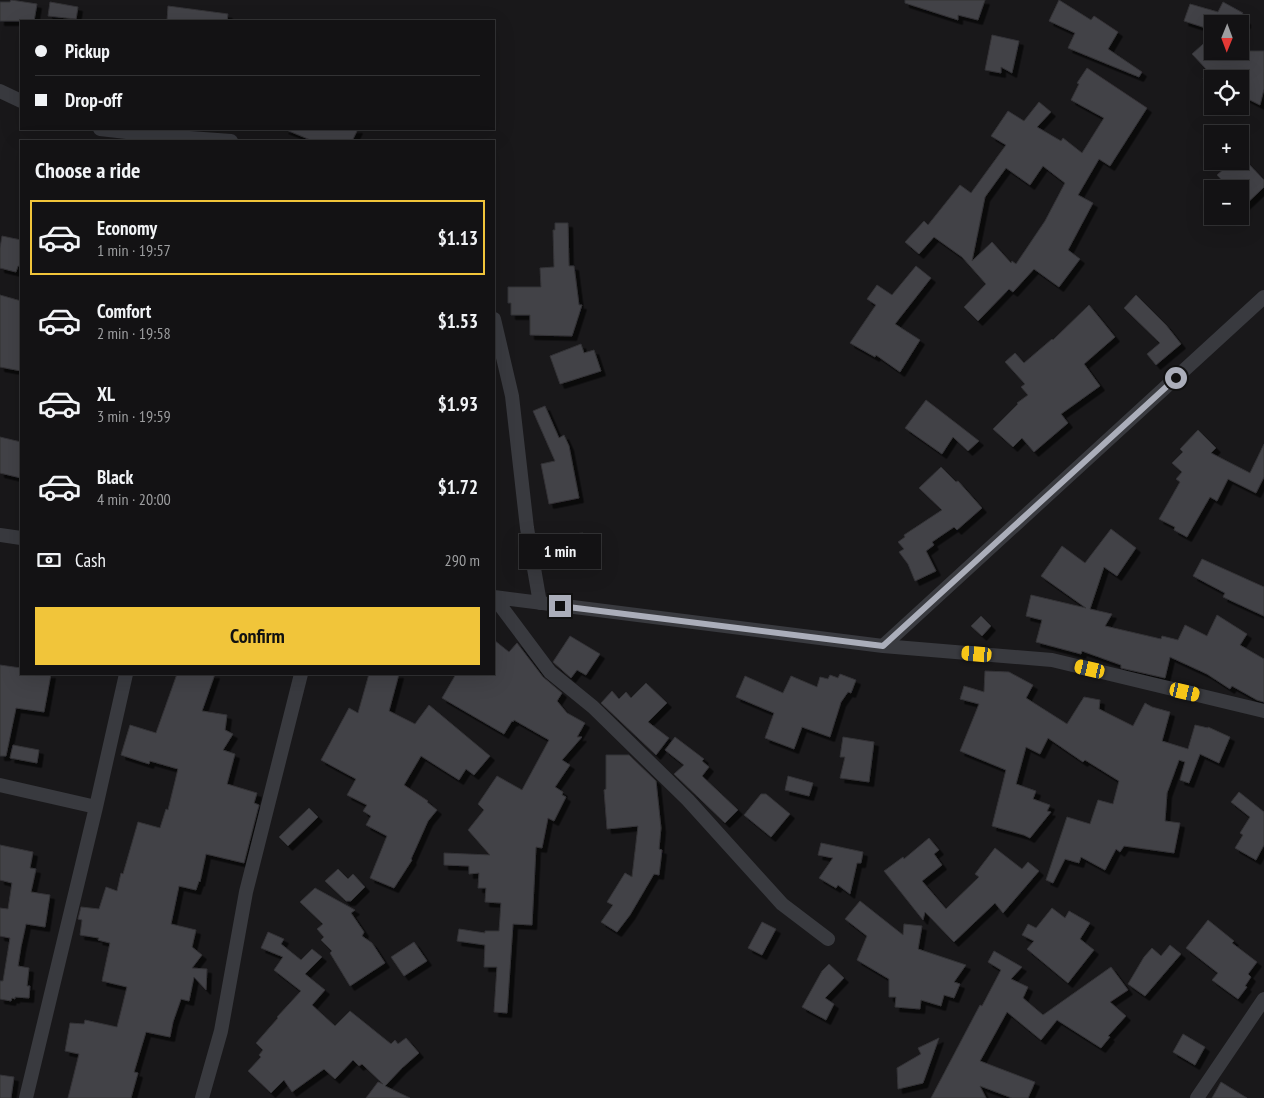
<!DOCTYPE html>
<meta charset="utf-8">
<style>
body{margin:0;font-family:"PT Sans Narrow",sans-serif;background:#1c1b1d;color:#f1f3f6;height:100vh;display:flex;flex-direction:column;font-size:19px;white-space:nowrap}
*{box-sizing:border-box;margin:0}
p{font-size:16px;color:#9d9ea0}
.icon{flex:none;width:28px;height:28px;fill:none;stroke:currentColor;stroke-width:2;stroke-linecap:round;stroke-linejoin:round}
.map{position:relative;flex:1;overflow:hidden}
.details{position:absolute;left:20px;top:140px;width:475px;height:535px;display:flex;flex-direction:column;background:#131214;border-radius:0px;box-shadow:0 5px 20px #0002,0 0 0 1px #323234}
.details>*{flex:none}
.top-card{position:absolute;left:20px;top:20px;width:475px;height:110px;border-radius:0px;box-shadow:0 5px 20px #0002,0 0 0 1px #323234;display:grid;align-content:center;height:110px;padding:0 15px;background:#131214}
.needle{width:32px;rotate:181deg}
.fabs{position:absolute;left:1204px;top:15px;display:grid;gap:10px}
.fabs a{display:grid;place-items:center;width:45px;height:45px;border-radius:0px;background:#131214;box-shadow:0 5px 20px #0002,0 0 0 1px #323234;font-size:25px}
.end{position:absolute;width:22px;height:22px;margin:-11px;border:6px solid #abaeba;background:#111;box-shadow:0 0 0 2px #111}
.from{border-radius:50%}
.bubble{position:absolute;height:35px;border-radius:0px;background:#131214;box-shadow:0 5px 20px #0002,0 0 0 1px #323234;font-size:16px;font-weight:700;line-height:35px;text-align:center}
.car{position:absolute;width:15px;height:30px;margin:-15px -8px;border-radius:6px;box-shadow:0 0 4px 1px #0007;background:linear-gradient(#f5c518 24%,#345 0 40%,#f5c518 0 76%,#345 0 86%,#f5c518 0)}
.top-card b{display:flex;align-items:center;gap:18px;height:48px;font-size:19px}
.top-card b+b{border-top:1px solid #323234}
.top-card i{width:12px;height:12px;background:#f1f3f6}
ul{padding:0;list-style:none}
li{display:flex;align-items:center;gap:15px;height:75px;margin:0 10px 8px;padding:0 5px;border:2px solid transparent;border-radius:0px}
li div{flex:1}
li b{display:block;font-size:19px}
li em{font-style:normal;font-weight:700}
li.selected{border-color:#f1c53a}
li>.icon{width:45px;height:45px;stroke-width:1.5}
h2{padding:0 15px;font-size:22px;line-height:60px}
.pay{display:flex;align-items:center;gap:12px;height:55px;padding:0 15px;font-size:19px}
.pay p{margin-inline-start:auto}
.button{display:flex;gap:10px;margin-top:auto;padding:10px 15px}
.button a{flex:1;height:58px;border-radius:0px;background:#f1c53a;color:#111;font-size:20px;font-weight:700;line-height:58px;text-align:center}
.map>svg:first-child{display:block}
.building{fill:#434347;stroke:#333236;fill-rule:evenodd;filter:url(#shadow)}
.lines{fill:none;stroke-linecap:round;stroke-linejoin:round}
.minor{stroke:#393a3f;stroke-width:14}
.route{stroke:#abaeba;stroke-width:6}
</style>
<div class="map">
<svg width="1264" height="1098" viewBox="0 0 1264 1098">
<defs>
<filter id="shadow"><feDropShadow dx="4.5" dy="4.5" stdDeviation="0" flood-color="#0009"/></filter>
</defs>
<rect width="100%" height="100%" fill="#19181a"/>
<path class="building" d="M11,0L37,4L34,21H0V2H10Z
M905,0H985L978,20L958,15V20L905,3Z
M1059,0L1091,20L1094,16L1118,32L1108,49L1142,72L1139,77L1068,48L1075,33L1049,21Z
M50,2L78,7L76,19L48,16Z
M1223,2L1243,13L1240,18L1246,20V24H1212V30L1184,21L1190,4L1218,12Z
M168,6L228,14L227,21H167Z
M992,35L1019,41L1012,73L1001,67V73L985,70Z
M1212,36V51H1264V89L1260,105L1240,95V79H1203L1207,70L1192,54Z
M1087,68L1147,108L1110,166L1099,159L1078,195L1093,203L1068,250L1080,259L1059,287L1034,269L1013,292L1009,289L978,321L964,307L986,284L962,257L934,237L919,254L905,242L924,221L928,225L960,185L971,193L1006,145L991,136L1008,111L1024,121L1039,102L1051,112L1037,127L1061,141L1063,138L1082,153L1104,118L1071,100L1079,84L1077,83ZM1043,166L1065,183L1045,221L1016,264L1012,261L1011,263L992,242L972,261L985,197L1006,168L1030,185Z
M284,129H358L352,141H313Z
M1233,161H1246L1264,180V187L1240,210V189H1230L1217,175Z
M555,223H568L569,266H574L579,305H582L572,336L530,335V315H511V303H508V287H541L540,268L554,267L553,230H555Z
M2,236L21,240V266H18L16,272L0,268V248Z
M916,266L931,278L895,324L920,340L900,372L876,355L875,357L850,343L876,305L867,299L877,285L892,295Z
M0,295L21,301V371L0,367Z
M1136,295L1166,325L1181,344L1156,365L1147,354L1160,343L1124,308Z
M1089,305L1115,337L1084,364L1100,386L1061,414L1068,423L1034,452L1022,438L1013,447L993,429L1018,404L1017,403L1028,395L1021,387L1025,384L1005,362L1015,353L1024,363L1052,339L1053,340Z
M581,344L584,353L594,350L601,371L560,384L550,356Z
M926,400L961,427L979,441L968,451L953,437L942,454L905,428Z
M545,406L559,438L564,435L569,446L579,498L549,504L541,464L555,461L533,411Z
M1198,430L1216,448L1211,453L1250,473L1264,444V477L1256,493L1228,479L1217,501L1210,497L1187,537L1174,530L1175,527L1159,519L1180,482L1176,479L1182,472L1172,463L1183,452L1180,449Z
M0,437L21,442V478L0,473Z
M941,467L956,482L958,481L982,508L957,530L954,527L932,542L934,545L926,551L936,571L915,581L908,564L899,552L904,549L898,542L905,537L904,535L942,510L919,488Z
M1111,529L1136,548L1117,576L1104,567L1090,609L1112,614L1105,626L1161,639L1162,636L1178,640L1185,625L1207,636L1217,615L1247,634L1240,645L1264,659V702L1257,700L1232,686L1230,689L1207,674L1170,657L1165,678L1121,668V665L1082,651L1081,654L1036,642L1042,620L1026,616L1031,595L1086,608L1041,576L1062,546L1085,563Z
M583,533L585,555L557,558L554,536Z
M1202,559L1264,587V616L1223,597L1225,593L1193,576Z
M981,616L991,626L982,636L971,626Z
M570,636L600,654L586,675L577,670L571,678L553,662Z
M494,640L509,652L517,643L543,677L562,693L557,701L567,713L585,723L577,737H582L562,760L570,765L555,787L563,792L562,795L566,797L554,821L548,818L542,848L536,847L532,925L513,924L507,1013L494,1012L497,967H484L485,945L457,941L459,929L485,933V931H499L501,903L485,902L486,888H478L479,873L469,874V866L444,865V853L490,855L468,830L484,810L478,804L497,776L522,790L549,740L514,720L513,722L512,721L504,734L442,698L456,674H494Z
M0,665L21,668V674H51L44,712L16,708L6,756H0Z
M985,671L1009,672L1033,685L1026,698L1067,724L1084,697L1100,700L1099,709L1133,726L1145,703L1152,707L1170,712L1162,741L1188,749L1195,725L1208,728V727L1230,737L1219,763L1200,754L1189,783L1180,780L1185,762L1179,760L1167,793L1165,821L1180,823L1174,853L1124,846L1120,852L1116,849L1105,870L1081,857L1079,863L1065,859L1053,883L1046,880L1067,817L1090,824L1098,800L1113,804L1119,781L1085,760L1083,762L1048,738L1040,754L1026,747L1016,784L1036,791L1033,799L1050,805L1047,811L1051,812L1030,838L1024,835L992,826L1006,770L960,751L979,704L960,699L964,686L984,692Z
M177,674H215L202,711L227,715L225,730L233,734L223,750L235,754L227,784L257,793L254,803L259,805L244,863L206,854L200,882L199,881L196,890L179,886L171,924L196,930L192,947L202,955L192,968L207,969L206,990L194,977L189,1001L181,999L173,1022L170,1037L146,1032L134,1072L138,1073L131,1098H68L79,1054L65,1051L70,1023L84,1024L85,1020L117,1027L127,987L102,981L110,943L98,940L99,938L80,935L82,920L78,919L81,907L99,909L106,887L117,891L121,873L123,874L138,822L160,828L166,809L168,810L178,769L150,761L149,764L121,755L130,725L156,733Z
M369,674H399L389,711L415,724L429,705L490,756L474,775L466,769L459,780L421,756L404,785L428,801L427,802L437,810L428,821L411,859L412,860L394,888L370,878L387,836L366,825L371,816L363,811L367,805L347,795L356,779L321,760L349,708L358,713Z
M840,674L856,680L851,693L848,692L841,702L830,737L802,727L794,749L765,738L774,713L736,697L745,676L783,693L791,676L817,687L820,677L828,679L830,675L838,678Z
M646,683L667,703L648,722L669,738L656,755L601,703L612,691L619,699L626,692L631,698Z
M675,737L704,759L702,761L709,767L702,776L738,810L725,823L674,774L684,765L665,750Z
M843,737L874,742L869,782L840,778L845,757H840Z
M13,745L39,750L37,763L10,758Z
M606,755H629L656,781L661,828L659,849L662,850L659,875L654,874L630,915L617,932L601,922L613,905L607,902L625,873L632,877L638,826L607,829L604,790L606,789Z
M788,776L813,783L809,796L785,790Z
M1239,792L1264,812V845L1256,860L1235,848L1243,835L1240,833L1250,817L1231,802Z
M761,794H766L790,814L771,837L744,815Z
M309,808L318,817L288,846L279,837Z
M929,838L939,850L934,854L942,865L922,881L946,909L979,877L975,874L995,848L1022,869L1028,862L1039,871L1003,913L995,903L954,942L925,912L923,920L884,871L903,857L904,859Z
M821,843L863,852L861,863H857L850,894L838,885L836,888L819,878L833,858L818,855Z
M0,845L33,852L30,868L36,869L31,892L50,895L45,927L26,924L21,947L18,966L29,968L27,986H30L29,998L15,997V999L12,998L11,1001L0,999V981H3L10,938L0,936V908L8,909L12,883L0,880Z
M338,869L348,879L353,874L365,887L351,901H346L325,881Z
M315,888L355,910L351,913L364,932L362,936L372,943L385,963L350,986L330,953L332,951L321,940L324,937L317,929L323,924L300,902Z
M860,901L903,935L904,924L922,926L918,949L966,965L954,982L960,984L954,998L944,995L941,1006L921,1000L920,1009L895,1007L896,997H889V979L857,960L867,936L845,919Z
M1052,908L1065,918L1069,911L1090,923L1080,939L1094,950L1068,983L1027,949L1034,941L1022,935L1028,924L1036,928Z
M1208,920L1234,941L1232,943L1257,962L1248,974L1251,977L1245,986L1247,987L1238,999L1212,980L1218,973L1186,948Z
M762,922L776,929L762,955L748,948Z
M268,932L284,939L281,944L301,960L312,949L322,957L305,974L325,990L312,1005L335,1026L350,1011L391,1044L395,1040L398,1044L406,1038L419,1053L402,1068L385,1086L410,1098H366L378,1082L383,1084L362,1064L359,1066L353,1060L335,1079L324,1069L292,1092L284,1080L271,1093L248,1071L261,1057L259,1055L263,1050L256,1043L278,1018L277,1017L301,991L274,970L283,957L261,948Z
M414,942L427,961L404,976L391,957Z
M1170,945L1181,954L1145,996L1128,984L1144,957L1152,948L1161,956Z
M994,951L1022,967L1011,979L1028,987L1023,998L1043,1015L1111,967L1128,990L1110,1002L1126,1016L1108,1036L1110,1037L1101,1048L1057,1020L1041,1040L1007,1012L980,1061L1035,1082L1028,1098H1012L980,1086L986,1098H931L980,1005L982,1006L1001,970L988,962Z
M829,964L844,978L825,998L834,1004L826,1020L802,1007L822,971Z
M1183,1034L1205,1047L1195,1065L1173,1052Z
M939,1038L923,1083L898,1089L897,1068L921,1054L918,1048Z
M0,1075L14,1077L11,1098H0Z
M1221,1082L1247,1098H1212Z"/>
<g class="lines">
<path class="minor" d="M0,91L21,101
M100,129L162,136L231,141
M494,319L512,396L527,528L540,603
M0,535L21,538
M494,597L883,646L1264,297
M494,597L550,672L593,707L688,800L782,904L828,939
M883,646L1052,660L1264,711
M0,785L96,807
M26,1098L96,807L126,674
M202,1098L221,1031L246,892L301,674
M1197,1098L1264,999"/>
</g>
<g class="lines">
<path class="route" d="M560,606L883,646L1176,378"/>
</g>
</svg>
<div class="fabs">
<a><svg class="needle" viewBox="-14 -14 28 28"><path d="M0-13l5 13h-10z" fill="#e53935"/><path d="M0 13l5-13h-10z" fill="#9d9ea0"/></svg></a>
<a><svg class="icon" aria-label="locate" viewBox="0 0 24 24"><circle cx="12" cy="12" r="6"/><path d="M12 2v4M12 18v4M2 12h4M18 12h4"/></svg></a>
<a>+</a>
<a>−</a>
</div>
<i class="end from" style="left:1176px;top:378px"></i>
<i class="end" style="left:560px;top:606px"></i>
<div class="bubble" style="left:519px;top:534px;width:82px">1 min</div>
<i class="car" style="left:977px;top:654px;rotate:275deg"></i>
<i class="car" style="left:1090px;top:669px;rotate:283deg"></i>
<i class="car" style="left:1185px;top:692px;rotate:103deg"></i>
<div class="top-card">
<b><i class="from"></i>Pickup</b>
<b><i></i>Drop-off</b>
</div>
<section class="details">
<h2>Choose a ride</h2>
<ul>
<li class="selected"><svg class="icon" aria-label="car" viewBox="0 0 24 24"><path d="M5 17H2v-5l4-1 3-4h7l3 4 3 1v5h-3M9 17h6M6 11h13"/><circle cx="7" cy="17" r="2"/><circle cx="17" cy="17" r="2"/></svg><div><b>Economy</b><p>1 min · 19:57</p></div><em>$1.13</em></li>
<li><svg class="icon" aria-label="car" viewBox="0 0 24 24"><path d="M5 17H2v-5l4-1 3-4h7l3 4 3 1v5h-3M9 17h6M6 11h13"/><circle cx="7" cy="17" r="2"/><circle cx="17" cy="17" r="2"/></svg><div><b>Comfort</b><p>2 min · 19:58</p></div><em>$1.53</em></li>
<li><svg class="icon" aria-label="car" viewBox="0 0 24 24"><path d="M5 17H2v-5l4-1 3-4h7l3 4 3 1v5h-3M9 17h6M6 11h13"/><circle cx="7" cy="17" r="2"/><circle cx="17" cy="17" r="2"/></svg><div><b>XL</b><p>3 min · 19:59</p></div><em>$1.93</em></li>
<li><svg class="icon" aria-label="car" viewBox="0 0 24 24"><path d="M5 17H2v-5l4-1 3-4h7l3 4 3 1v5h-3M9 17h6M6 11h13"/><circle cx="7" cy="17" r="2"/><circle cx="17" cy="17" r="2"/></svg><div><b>Black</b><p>4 min · 20:00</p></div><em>$1.72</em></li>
</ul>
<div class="pay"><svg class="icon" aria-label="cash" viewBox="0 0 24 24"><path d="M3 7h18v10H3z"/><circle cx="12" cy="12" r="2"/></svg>Cash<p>290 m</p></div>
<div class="button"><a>Confirm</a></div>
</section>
</div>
